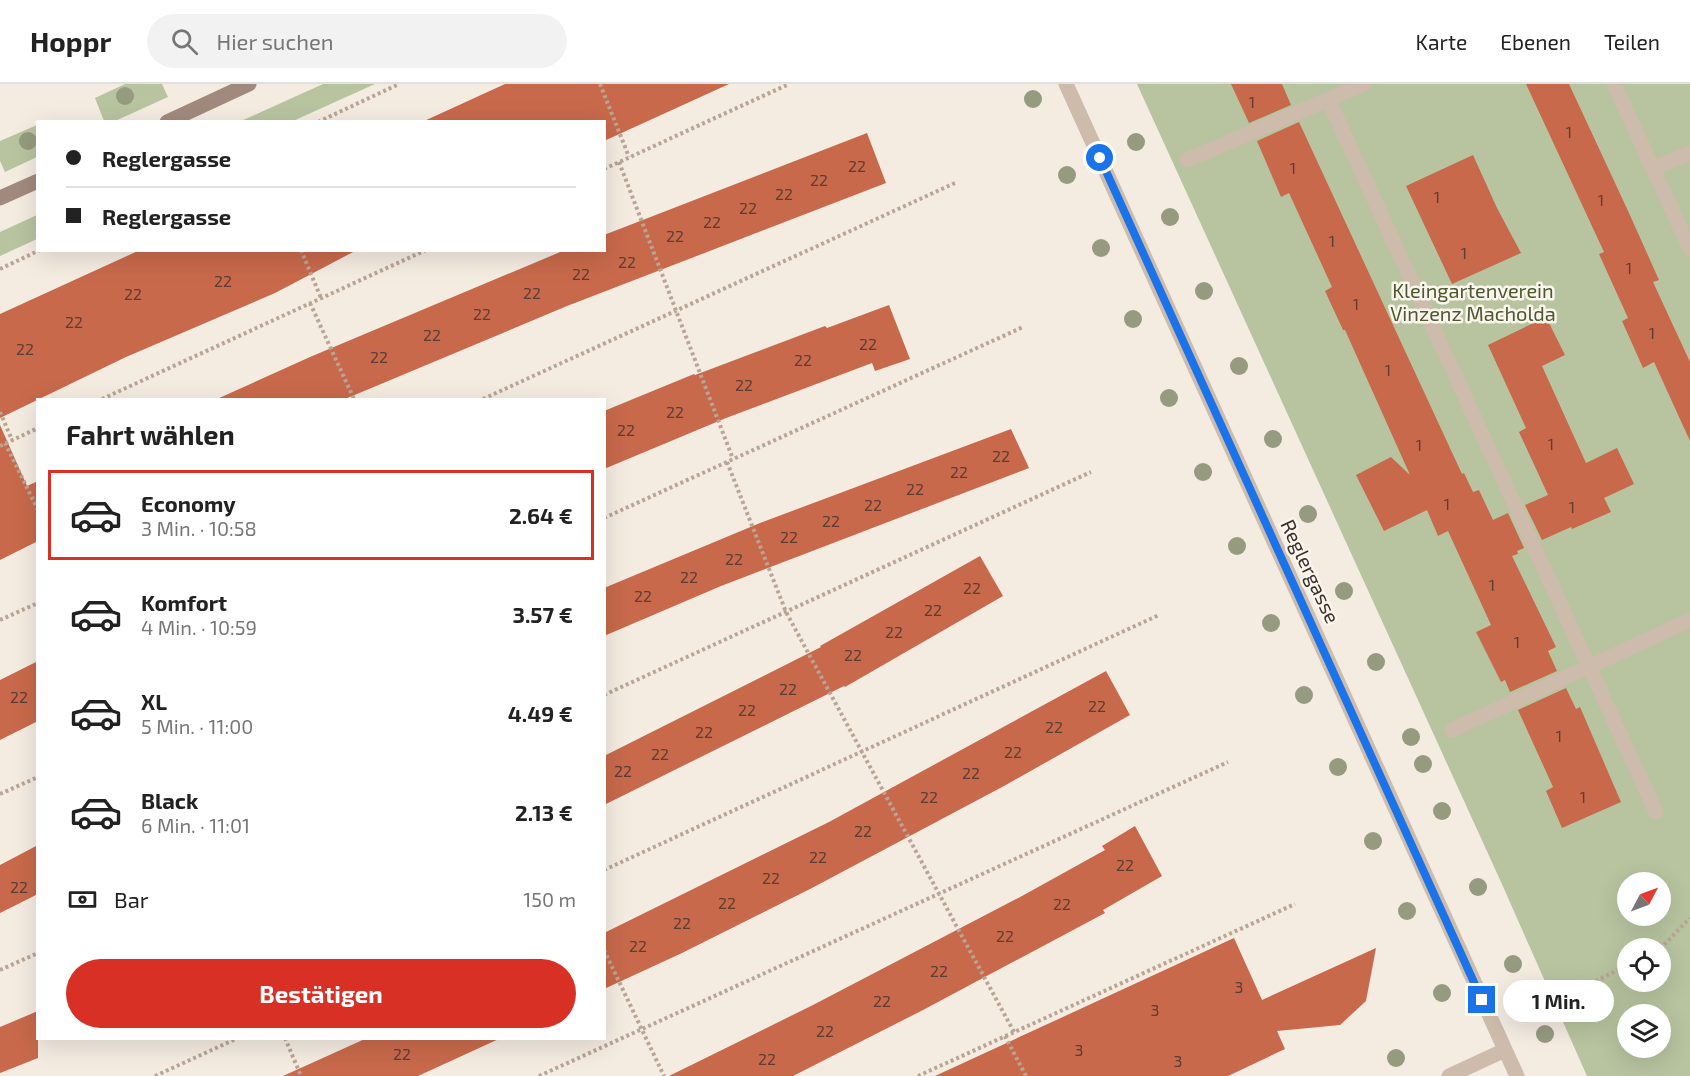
<!DOCTYPE html>
<html lang="de">
<meta charset="utf-8">
<style>
body{margin:0;font-family:"Exo 2",sans-serif;background:#f2f2f2;color:#222;height:100vh;display:flex;flex-direction:column;font-size:22px;white-space:nowrap}
*{box-sizing:border-box;margin:0}
p{font-size:20px;color:#767676}
.icon{flex:none;width:33px;height:33px;fill:none;stroke:currentColor;stroke-width:2;stroke-linecap:round;stroke-linejoin:round}
.map{position:relative;flex:1;overflow:hidden}
.sheet{position:absolute;left:36px;top:314px;width:570px;height:642px;display:flex;flex-direction:column;background:#fff;border-radius:0px;box-shadow:0 6px 24px #0002}
.sheet>*{flex:none}
.top-card{position:absolute;left:36px;top:36px;width:570px;height:132px;border-radius:0px;box-shadow:0 6px 24px #0002;display:grid;align-content:center;height:132px;padding:0 30px;background:#fff}
.needle{width:39px;rotate:49deg}
.tools{position:absolute;left:1617px;top:788px;display:grid;gap:12px}
.tools a{display:grid;place-items:center;width:54px;height:54px;border-radius:50%;background:#fff;box-shadow:0 6px 24px #0002;font-size:30px}
.end{position:absolute;width:27px;height:27px;margin:-14px;border:8px solid #1a73e8;background:#fff;box-shadow:0 0 0 3px #fff}
.from{border-radius:50%}
.bubble{position:absolute;height:42px;border-radius:21px;background:#fff;box-shadow:0 6px 24px #0002;font-size:20px;font-weight:700;line-height:42px;text-align:center}
.top-card b{display:flex;align-items:center;gap:21px;height:57px;font-size:22px}
.top-card b+b{border-top:2px solid #e0e0e0}
.top-card i{width:15px;height:15px;background:#222}
ul{padding:0;list-style:none}
li{display:flex;align-items:center;gap:18px;height:90px;margin:0 12px 9px;padding:0 18px;border:3px solid transparent;border-radius:0px}
li div{flex:1}
li b{display:block;font-size:22px}
li em{font-style:normal;font-weight:700}
li.active{border-color:#d93025}
li>.icon{width:54px;height:54px;stroke-width:1.5}
h2{padding:0 30px;font-size:27px;line-height:72px}
.pay{display:flex;align-items:center;gap:15px;height:66px;padding:0 30px;font-size:22px}
.pay p{margin-inline-start:auto}
.button{display:flex;gap:12px;margin-top:auto;padding:12px 30px}
.button a{flex:1;height:69px;border-radius:36px;background:#d93025;color:#fff;font-size:24px;font-weight:700;line-height:69px;text-align:center}
header{display:flex;align-items:center;gap:36px;box-sizing:border-box;height:84px;padding:0 30px;background:#fff;border-bottom:2px solid #e0e0e0}
header strong{font-size:28px}
nav{display:flex;gap:33px;margin-inline-start:auto;font-size:21px}
.search{width:420px;height:54px;background:#f2f2f2;display:flex;align-items:center;gap:15px;box-sizing:border-box;padding:0 21px;border-radius:33px;color:#767676;font-size:22px}
.map>svg:first-child{display:block}
.green{fill:#b8c4a0;fill-rule:evenodd}
.building{fill:#c8694b}
.lines{fill:none;stroke-linecap:round;stroke-linejoin:round}
.path{stroke:#b9a596;stroke-width:4;stroke-dasharray:3 3;stroke-linecap:butt}
.lane{stroke:#cdbbac;stroke-width:15}
.street{stroke:#cdbbac;stroke-width:15}
.secondary{stroke:#a18a7d;stroke-width:15}
.tree{fill:#969b7f}
.route{stroke:#1a73e8;stroke-width:8}
.labels{text-anchor:middle;dominant-baseline:central;stroke-width:5;stroke-linejoin:round;paint-order:stroke}
.number-label{font-size:16px;fill:#5e3e33}
.park-label{font-size:20px;fill:#4a5a2e;stroke:#fbf5ee}
.street-label{font-size:20px;fill:#3b302b;stroke:#fbf5ee}
</style>
<header>
<strong>Hoppr</strong>
<div class="search"><svg class="icon" aria-label="search" viewBox="0 0 24 24"><circle cx="10" cy="10" r="6"/><path d="M15 15l6 6"/></svg>Hier suchen</div>
<nav><a>Karte</a><a>Ebenen</a><a>Teilen</a></nav>
</header>
<div class="map">
<svg width="1690" height="992" viewBox="0 0 1690 992">
<rect width="100%" height="100%" fill="#f4ebe1"/>
<path class="green" d="M125,0H162L168,13L115,37H104L95,14Z
M323,0H375L293,37H241Z
M1137,0H1690V992H1587L1501,798ZM1628,798H1660V831H1628ZM1628,864H1660V897H1628ZM1628,930H1660V963H1628Z
M37,41V73L5,88L0,77V57Z
M37,131V155L0,172V148Z"/>
<path class="building" d="M505,0H729L604,57V38H422Z
M1231,0H1282L1291,21L1249,39Z
M1526,0H1569L1629,129L1659,196L1653,198L1690,278V357L1654,278L1643,284L1622,237L1628,234L1599,170L1604,168Z
M1299,38L1462,390L1464,389L1473,408L1479,406L1493,436L1508,429L1524,464L1517,467L1518,470L1512,472L1556,563L1548,567L1557,587L1510,608L1505,596L1501,598L1476,548L1491,541L1448,447L1438,452L1427,426L1384,447L1356,391L1391,373L1410,391L1345,246H1343L1325,207L1332,203L1289,109L1281,113L1257,57Z
M867,49L886,99L567,222L345,315H217L310,273L565,166H604V151Z
M1473,71L1497,124L1521,169L1452,200L1406,102Z
M140,166H357L275,209L126,273L0,334V230Z
M889,221L910,275L875,287L872,279L726,334L604,385V327L694,290L695,291L825,242L827,244Z
M1546,233L1565,271L1542,282L1586,379L1617,364L1634,400L1604,414L1611,428L1572,445L1571,443L1542,456L1525,421L1548,411L1519,348L1526,344L1488,261Z
M0,341L27,402L38,397V457L0,476Z
M1011,345L1029,384L721,502L604,552V504L760,439Z
M980,472L1003,512L845,603L844,602L604,721V672L821,563L820,562Z
M38,577V637L0,656V596Z
M1106,587L1130,631L1004,702L810,805L682,869L604,905V849L829,738Z
M1566,604L1576,625L1580,623L1621,718L1562,744L1546,707L1553,703L1518,626Z
M1135,742L1162,792L1103,826L1105,829L923,926L793,992H669L813,921L1022,812L1105,766L1102,762Z
M38,761V810L0,829V781Z
M1234,854L1262,916L1376,864L1366,917L1340,941L1277,947L1285,965L1228,992H935Z
M38,927V974L0,989V943Z
M367,954H501L418,992H283Z"/>
<g class="lines">
<path class="path" d="M600,0L629,73
M318,38L399,0
M619,78L733,375
M604,85L789,0
M301,166L321,214
M0,185L40,166
M310,219L354,315
M102,315L426,166
M483,315L955,99
M0,328L12,356
M5,359L38,426
M0,362L38,344
M727,378L786,528L1014,948
M604,434L1023,243
M0,536L38,519
M604,611L1091,388
M0,710L38,693
M604,786L1159,531
M1660,865L1690,834
M604,866L664,992
M0,886L38,869
M1520,934L1628,881
M1005,952L1026,992
M285,954L301,992
M155,992L238,954
M539,992L1228,678
M918,992L1295,820"/>
<path class="lane" d="M1614,0L1690,165
M1328,15L1656,728
M1187,76L1364,0
M1654,84L1690,69
M1452,646L1690,536"/>
<path class="street" d="M1066,0L1517,992
M1449,992L1505,966"/>
<path class="secondary" d="M167,38L249,0
M0,114L38,97"/>
</g>
<g class="tree">
<circle cx="125" cy="12" r="9"/>
<circle cx="1033" cy="15" r="9"/>
<circle cx="28" cy="57" r="9"/>
<circle cx="1136" cy="58" r="9"/>
<circle cx="1067" cy="91" r="9"/>
<circle cx="1170" cy="133" r="9"/>
<circle cx="1101" cy="164" r="9"/>
<circle cx="1204" cy="207" r="9"/>
<circle cx="1133" cy="235" r="9"/>
<circle cx="1239" cy="282" r="9"/>
<circle cx="1169" cy="314" r="9"/>
<circle cx="1273" cy="355" r="9"/>
<circle cx="1203" cy="388" r="9"/>
<circle cx="1308" cy="430" r="9"/>
<circle cx="1237" cy="462" r="9"/>
<circle cx="1344" cy="507" r="9"/>
<circle cx="1271" cy="539" r="9"/>
<circle cx="1376" cy="578" r="9"/>
<circle cx="1304" cy="611" r="9"/>
<circle cx="1411" cy="653" r="9"/>
<circle cx="1423" cy="680" r="9"/>
<circle cx="1338" cy="683" r="9"/>
<circle cx="1442" cy="727" r="9"/>
<circle cx="1373" cy="757" r="9"/>
<circle cx="1478" cy="803" r="9"/>
<circle cx="1407" cy="827" r="9"/>
<circle cx="1513" cy="880" r="9"/>
<circle cx="1442" cy="909" r="9"/>
<circle cx="1545" cy="950" r="9"/>
<circle cx="1396" cy="974" r="9"/>
</g>
<g class="lines">
<path class="route" d="M1100,74L1482,916"/>
</g>
<g class="labels">
<g class="number-label">
<text x="1252" y="17">1</text>
<text x="1569" y="47">1</text>
<text x="857" y="81">22</text>
<text x="1293" y="83">1</text>
<text x="819" y="95">22</text>
<text x="784" y="109">22</text>
<text x="1437" y="112">1</text>
<text x="1601" y="115">1</text>
<text x="748" y="123">22</text>
<text x="712" y="137">22</text>
<text x="675" y="151">22</text>
<text x="1332" y="156">1</text>
<text x="1464" y="168">1</text>
<text x="627" y="177">22</text>
<text x="1629" y="183">1</text>
<text x="581" y="189">22</text>
<text x="223" y="196">22</text>
<text x="532" y="208">22</text>
<text x="133" y="209">22</text>
<text x="1356" y="219">1</text>
<text x="482" y="229">22</text>
<text x="74" y="237">22</text>
<text x="1652" y="248">1</text>
<text x="432" y="250">22</text>
<text x="868" y="259">22</text>
<text x="25" y="264">22</text>
<text x="379" y="272">22</text>
<text x="803" y="275">22</text>
<text x="1388" y="285">1</text>
<text x="744" y="300">22</text>
<text x="675" y="327">22</text>
<text x="626" y="345">22</text>
<text x="1551" y="359">1</text>
<text x="1419" y="360">1</text>
<text x="1001" y="371">22</text>
<text x="959" y="387">22</text>
<text x="915" y="404">22</text>
<text x="1447" y="419">1</text>
<text x="873" y="420">22</text>
<text x="1572" y="422">1</text>
<text x="831" y="436">22</text>
<text x="789" y="452">22</text>
<text x="734" y="474">22</text>
<text x="689" y="492">22</text>
<text x="1492" y="500">1</text>
<text x="972" y="503">22</text>
<text x="643" y="511">22</text>
<text x="933" y="525">22</text>
<text x="894" y="547">22</text>
<text x="1517" y="557">1</text>
<text x="853" y="570">22</text>
<text x="788" y="604">22</text>
<text x="19" y="612">22</text>
<text x="1097" y="621">22</text>
<text x="747" y="625">22</text>
<text x="1054" y="642">22</text>
<text x="704" y="647">22</text>
<text x="1559" y="651">1</text>
<text x="1013" y="667">22</text>
<text x="660" y="669">22</text>
<text x="623" y="686">22</text>
<text x="971" y="688">22</text>
<text x="929" y="712">22</text>
<text x="1583" y="712">1</text>
<text x="863" y="746">22</text>
<text x="818" y="772">22</text>
<text x="1125" y="780">22</text>
<text x="771" y="793">22</text>
<text x="19" y="802">22</text>
<text x="727" y="818">22</text>
<text x="1062" y="819">22</text>
<text x="682" y="838">22</text>
<text x="1005" y="851">22</text>
<text x="638" y="861">22</text>
<text x="939" y="886">22</text>
<text x="1239" y="902">3</text>
<text x="882" y="916">22</text>
<text x="1155" y="925">3</text>
<text x="825" y="946">22</text>
<text x="1079" y="965">3</text>
<text x="402" y="969">22</text>
<text x="767" y="974">22</text>
<text x="1178" y="976">3</text>
</g>
<g class="park-label">
<text x="1473" y="206">Kleingartenverein<tspan x="1473" dy="23">Vinzenz Macholda</tspan></text>
</g>
<g class="street-label">
<text transform="translate(1311 487) rotate(65)">Reglergasse</text>
</g>
</g>
</svg>
<div class="tools">
<a><svg class="needle" viewBox="-14 -14 28 28"><path d="M0-13l5 13h-10z" fill="#e53935"/><path d="M0 13l5-13h-10z" fill="#767676"/></svg></a>
<a><svg class="icon" aria-label="locate" viewBox="0 0 24 24"><circle cx="12" cy="12" r="6"/><path d="M12 2v4M12 18v4M2 12h4M18 12h4"/></svg></a>
<a><svg class="icon" aria-label="layers" viewBox="0 0 24 24"><path d="M12 4l9 5-9 5-9-5zM3 14l9 5 9-5"/></svg></a>
</div>
<i class="end from" style="left:1100px;top:74px"></i>
<i class="end" style="left:1482px;top:916px"></i>
<div class="bubble" style="left:1503px;top:896px;width:111px">1 Min.</div>
<div class="top-card">
<b><i class="from"></i>Reglergasse</b>
<b><i></i>Reglergasse</b>
</div>
<section class="sheet">
<h2>Fahrt wählen</h2>
<ul>
<li class="active"><svg class="icon" aria-label="car" viewBox="0 0 24 24"><path d="M5 17H2v-5l4-1 3-4h7l3 4 3 1v5h-3M9 17h6M6 11h13"/><circle cx="7" cy="17" r="2"/><circle cx="17" cy="17" r="2"/></svg><div><b>Economy</b><p>3 Min. · 10:58</p></div><em>2.64 €</em></li>
<li><svg class="icon" aria-label="car" viewBox="0 0 24 24"><path d="M5 17H2v-5l4-1 3-4h7l3 4 3 1v5h-3M9 17h6M6 11h13"/><circle cx="7" cy="17" r="2"/><circle cx="17" cy="17" r="2"/></svg><div><b>Komfort</b><p>4 Min. · 10:59</p></div><em>3.57 €</em></li>
<li><svg class="icon" aria-label="car" viewBox="0 0 24 24"><path d="M5 17H2v-5l4-1 3-4h7l3 4 3 1v5h-3M9 17h6M6 11h13"/><circle cx="7" cy="17" r="2"/><circle cx="17" cy="17" r="2"/></svg><div><b>XL</b><p>5 Min. · 11:00</p></div><em>4.49 €</em></li>
<li><svg class="icon" aria-label="car" viewBox="0 0 24 24"><path d="M5 17H2v-5l4-1 3-4h7l3 4 3 1v5h-3M9 17h6M6 11h13"/><circle cx="7" cy="17" r="2"/><circle cx="17" cy="17" r="2"/></svg><div><b>Black</b><p>6 Min. · 11:01</p></div><em>2.13 €</em></li>
</ul>
<div class="pay"><svg class="icon" aria-label="cash" viewBox="0 0 24 24"><path d="M3 7h18v10H3z"/><circle cx="12" cy="12" r="2"/></svg>Bar<p>150 m</p></div>
<div class="button"><a>Bestätigen</a></div>
</section>
</div>
